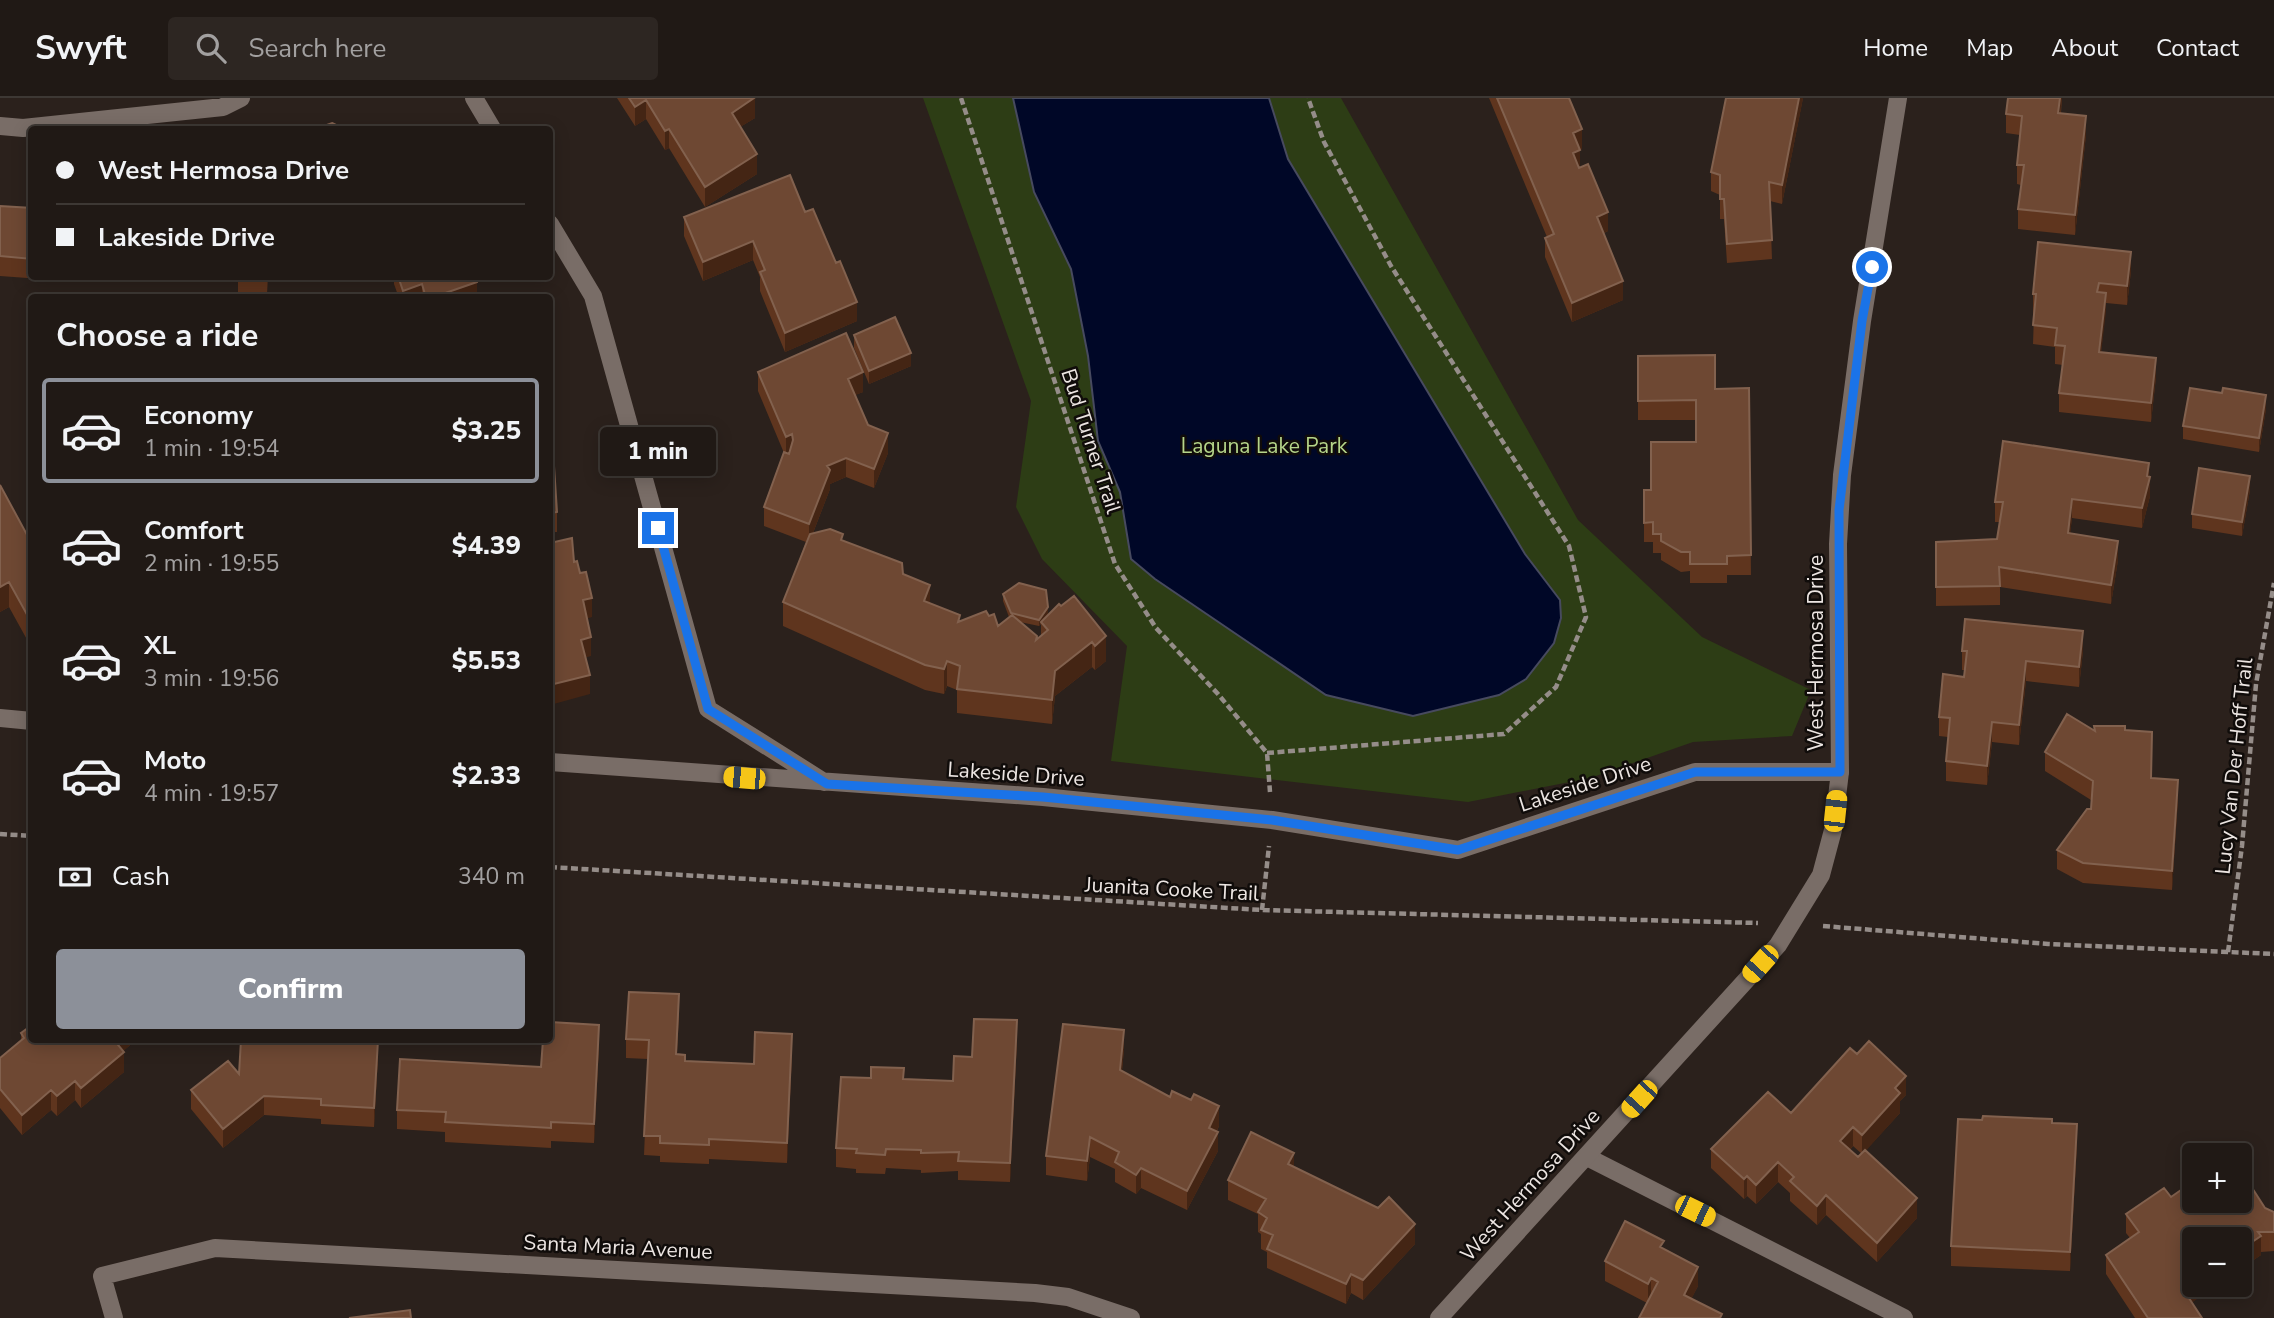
<!DOCTYPE html>
<meta charset="utf-8">
<style>
body{margin:0;font-family:"Nunito Sans",sans-serif;background:#2d2622;color:#f1f3f6;height:100vh;display:flex;flex-direction:column;font-size:26px;white-space:nowrap}
*{box-sizing:border-box;margin:0}
p{font-size:23px;color:#a2a0a0}
.icon{flex:none;width:38px;height:38px;fill:none;stroke:currentColor;stroke-width:2;stroke-linecap:round;stroke-linejoin:round}
.map{position:relative;flex:1;overflow:hidden}
.drawer{position:absolute;left:28px;top:196px;width:525px;height:749px;display:flex;flex-direction:column;background:#201915;border-radius:7px;box-shadow:0 4px 18px #0003,0 0 0 2px #3d3834}
.drawer>*{flex:none}
.top-card{position:absolute;left:28px;top:28px;width:525px;height:154px;border-radius:7px;box-shadow:0 4px 18px #0003,0 0 0 2px #3d3834;display:grid;align-content:center;height:154px;padding:0 28px;background:#201915}
.buttons{position:absolute;left:2182px;top:1045px;display:grid;gap:14px}
.buttons a{display:grid;place-items:center;width:70px;height:70px;border-radius:7px;background:#201915;box-shadow:0 4px 18px #0003,0 0 0 2px #3d3834;font-size:35px}
.end{position:absolute;width:32px;height:32px;margin:-16px;border:9px solid #1a73e8;background:#fff;box-shadow:0 0 0 4px #fff}
.from{border-radius:50%}
.bubble{position:absolute;height:49px;border-radius:7px;background:#201915;box-shadow:0 4px 18px #0003,0 0 0 2px #3d3834;font-size:23px;font-weight:800;line-height:49px;text-align:center}
.car{position:absolute;width:21px;height:42px;margin:-21px -10px;border-radius:9px;box-shadow:0 0 5px 2px #0007;background:linear-gradient(#f5c518 24%,#345 0 40%,#f5c518 0 76%,#345 0 86%,#f5c518 0)}
.top-card b{display:flex;align-items:center;gap:24px;height:66px;font-size:26px}
.top-card b+b{border-top:2px solid #3d3834}
.top-card i{width:18px;height:18px;background:#f1f3f6}
ul{padding:0;list-style:none}
li{display:flex;align-items:center;gap:21px;height:105px;margin:0 14px 10px;padding:0 14px;border:4px solid transparent;border-radius:7px}
li div{flex:1}
li b{display:block;font-size:26px}
li em{font-style:normal;font-weight:800}
li.on{border-color:#8c9099}
li>.icon{width:63px;height:63px;stroke-width:1.5}
h2{padding:0 28px;font-size:32px;line-height:84px}
.pay{display:flex;align-items:center;gap:18px;height:77px;padding:0 28px;font-size:26px}
.pay p{margin-inline-start:auto}
.button{display:flex;gap:14px;margin-top:auto;padding:14px 28px}
.button a{flex:1;height:80px;border-radius:7px;background:#8c9099;color:#fff;font-size:28px;font-weight:800;line-height:80px;text-align:center}
header{display:flex;align-items:center;gap:42px;box-sizing:border-box;height:98px;padding:0 35px;background:#201915;border-bottom:2px solid #3d3834}
header strong{font-size:33px}
nav{display:flex;gap:38px;margin-inline-start:auto;font-size:24px}
.search{width:490px;height:63px;background:#2d2622;display:flex;align-items:center;gap:18px;box-sizing:border-box;padding:0 24px;border-radius:7px;color:#a2a0a0;font-size:26px}
.map>svg:first-child{display:block}
.green{fill:#2d3d15}
.water{fill:#000727;stroke:#474a5f;stroke-width:2}
.lines{fill:none;stroke-linecap:round;stroke-linejoin:round}
.path{stroke:#958d89;stroke-width:4.5;stroke-dasharray:7 3.5;stroke-linecap:butt}
.minor{stroke:#796d67;stroke-width:18}
.tertiary{stroke:#796d67;stroke-width:18}
.wall{fill:#5f351e;fill-rule:evenodd}
.shaded-wall{fill:#442514}
.building{fill:#6e4833;stroke:#82614e;stroke-width:2}
.route{stroke:#1a73e8;stroke-width:9}
.labels{text-anchor:middle;dominant-baseline:central;stroke-width:5;stroke-linejoin:round;paint-order:stroke}
.street-label{font-size:21px;fill:#ece5e2;stroke:#100c0a}
.park-label{font-size:21px;fill:#b5d58a;stroke:#100c0a}
</style>
<header>
<strong>Swyft</strong>
<div class="search"><svg class="icon" aria-label="search" viewBox="0 0 24 24"><circle cx="10" cy="10" r="6"/><path d="M15 15l6 6"/></svg>Search here</div>
<nav><a>Home</a><a>Map</a><a>About</a><a>Contact</a></nav>
</header>
<div class="map">
<svg width="2274" height="1220" viewBox="0 0 2274 1220">
<rect width="100%" height="100%" fill="#2b211c"/>
<path class="green" d="M923,0H1341L1578,422L1702,539L1811,592L1792,638L1693,644L1590,680L1468,704L1111,663L1127,548L1042,461L1016,409L1031,303Z"/>
<path class="water" d="M1013,0H1269L1288,61L1525,456L1560,502L1561,520L1554,545L1526,581L1499,597L1413,618L1326,597L1155,481L1131,461L1120,394L1098,343L1088,258L1071,171L1034,94Z"/>
<g class="lines">
<path class="path" d="M961,0L1115,466L1156,530L1218,596L1267,655L1270,694
M1267,655L1504,636L1556,589L1586,519L1569,448L1391,168L1324,44L1308,0
M0,736L32,738
M550,769L1262,812L1758,825
M1262,812L1269,748
M1823,828L2048,846L2274,856
M2228,854L2242,748L2256,586L2274,485"/>
<path class="minor" d="M474,0L493,32
M0,28L23,30L223,9L241,0
M550,126L593,198L708,611L824,684
M0,620L32,623
M550,664L1043,699L1272,722L1458,752L1695,674H1840
M1587,1059L1904,1220
M114,1220L102,1178L215,1150L1035,1195L1068,1199L1131,1220"/>
<path class="tertiary" d="M1439,1220L1778,847L1821,777L1833,732L1840,674L1838,446L1842,377L1862,223L1898,0"/>
</g>
<path class="wall" d="M617,0H754L755,20L740,29L757,76L705,109L669,50L665,52L646,21L635,28Z
M1489,0H1569L1582,51L1580,52V69L1608,133L1604,135L1623,202L1572,224L1545,159V140L1547,139Z
M1803,0L1782,106L1770,103L1772,161L1727,165L1724,121H1720V97L1711,93V74Z
M2062,0L2061,15L2086,37L2075,137L2018,131V111L2021,87L2017,86V67L2020,37L2006,35V16Z
M0,108L32,110V178H41V181L0,178Z
M805,114L857,223L785,254L760,193V179L753,162L703,183L684,138V119Z
M2131,173L2127,207L2106,205L2101,254L2156,279L2151,324L2059,314V295L2063,267L2055,266V249L2033,246L2034,216H2033V196Z
M238,178H268L267,196L238,194Z
M394,178H476L477,200H399L394,186Z
M854,237L911,268L869,286L854,250Z
M1638,258L1715,291L1749,290L1751,477H1727V485H1690V473L1681,474L1661,462V455H1653V444H1644V392H1651L1696,344V322H1638Z
M758,274L863,294L855,297L868,327L888,355L874,390L846,379L830,386V391L813,435L843,443L903,476L930,505L960,523L989,518L998,528L1009,519L1003,503V496L1048,516L1045,520L1074,498L1106,563L1095,572L1092,569L1055,598L1052,626L957,615V592L947,588L944,596L925,592L783,528V504L806,444L764,428V409L784,355L758,293ZM1020,524L1039,528L1041,526V538L1037,541Z
M2266,311L2259,354L2183,341V328Z
M32,347V375L30,372V348Z
M550,368L557,414V434H550Z
M2149,378L2150,398L2142,430L2072,420L2070,435L2118,462L2111,506L2000,489V507L1936,508V444L1997,441L2000,424H1995V404Z
M0,387L32,446L30,547L9,509L0,514Z
M2250,392L2242,438L2192,430V416Z
M1962,553H2083L2079,589L2026,583L2019,647L1992,644L1987,687L1946,683V663L1948,639L1939,638V619L1964,579V572H1962Z
M2125,632L2152,680L2178,701L2172,792L2083,785L2057,771V752L2091,711V702L2045,673V654L2094,633Z
M679,916L677,956L685,963L754,966L792,955L787,1065L709,1061V1066L660,1064V1058L644,1057L648,961L626,960V941Z
M21,935L135,942V943L123,953L124,974L81,1010L75,1002L57,1018L51,1012L22,1037L0,1010V960L21,943Z
M1017,942L1010,1084L958,1082V1073L921,1075V1072L886,1070L885,1076L856,1075V1071L836,1069V1050L904,981L953,983L972,959Z
M599,947L594,1045L551,1043V1050L445,1044V1034L397,1031V1012L541,969Z
M1124,951L1122,973L1219,1028L1217,1033L1218,1053L1187,1112L1141,1090L1136,1096L1115,1084V1071L1090,1059L1087,1083L1046,1077V1058Z
M378,959L374,1029L321,1026V1021L264,1017L223,1050L191,1011V992L239,976Z
M1906,997L1900,1003V1015L1865,1053L1917,1120L1877,1164L1826,1117L1817,1127L1790,1103V1095L1778,1084L1756,1106L1747,1098L1744,1101L1711,1070V1051L1791,1015ZM1853,1048L1862,1056L1858,1059L1850,1052Z
M1982,1022L2052,1025L2077,1046L2070,1173L1951,1168V1148Z
M1294,1069L1415,1146L1363,1202L1351,1195L1346,1206L1267,1170V1154L1261,1151V1136L1258,1134V1116L1228,1102V1082Z
M2171,1099L2265,1110L2274,1114V1153L2261,1154V1157L2192,1204L2202,1220H2135L2106,1176V1157L2130,1140L2126,1135V1116Z
M1664,1151L1698,1188L1691,1201L1722,1220L1647,1205L1605,1183V1163Z"/>
<path class="shaded-wall" d="M755,0V20L732,34V15Z
M1799,0H1803L1782,106V87Z
M2060,0H2062L2058,34V15Z
M646,2V21L635,28V9Z
M2086,18V37L2075,137V117Z
M669,31V50L665,52V33Z
M1582,31V51L1573,55V35Z
M1580,52V72L1573,55Z
M757,56V76L705,109V89Z
M1608,114V133L1597,138V119Z
M753,143V162L703,183V164Z
M2131,154V173L2127,207V188Z
M1623,183V202L1572,224V205Z
M477,184V200H431Z
M422,186V200H403V193Z
M2106,195V214L2099,273V254Z
M857,204V223L785,254V235Z
M911,255V268L869,286V273Z
M2156,260V279L2151,324V305Z
M863,274V294L848,300V281Z
M2266,297V311L2259,354V340Z
M888,335V355L874,390V371Z
M792,336V356L786,358V339Z
M846,360V379L830,386V391L809,445V426L827,368Z
M2149,365L2150,398L2142,430V410Z
M2250,378V392L2242,438V424Z
M2072,401V420L2068,454V435Z
M2118,443V462L2111,506V487Z
M9,484V509L0,514V489Z
M930,487V512L924,503Z
M592,500V519L583,522V502Z
M1048,509V516L1042,525L1041,524L1039,528V522Z
M32,521V546L30,547V522Z
M2083,533V553L2079,589V569Z
M1106,538V563L1095,572V548Z
M591,539V558L581,561V542Z
M1092,544V569L1055,598L1052,626V602L1055,573Z
M947,563V588L944,596V571Z
M2026,563V583L2019,647V627Z
M590,577V596L550,607V587Z
M1992,624V644L1987,687V668Z
M2178,682V701L2172,792V773Z
M1017,922V942L1010,1084V1065Z
M599,927V947L594,1045V1026Z
M1124,932V951L1120,992V972Z
M792,936V955L787,1065V1045Z
M114,942H135V943L114,961Z
M378,942V959L374,1029V1010Z
M124,954V974L81,1010V990Z
M1906,978V997L1900,1003V1015L1862,1057V1037L1895,990Z
M75,983V1002L57,1018V998Z
M51,992V1012L22,1037V1017Z
M264,998V1017L223,1050V1031Z
M1219,1008V1028L1209,1049V1030Z
M2077,1026V1046L2070,1173V1154Z
M1853,1029V1048L1840,1062V1043Z
M1218,1034V1053L1187,1112V1093Z
M1090,1039V1059L1087,1083V1063Z
M1294,1055V1074L1288,1066Z
M1778,1064V1084L1756,1106V1087Z
M1141,1070V1090L1136,1096V1077Z
M1747,1078V1098L1744,1101V1081Z
M1826,1097V1117L1817,1127V1108Z
M1917,1100V1120L1877,1164V1145Z
M1415,1126V1146L1363,1202V1182Z
M2261,1138V1157L2240,1171V1152Z
M1698,1169V1188L1684,1216V1197Z
M1351,1176V1195L1346,1206V1186Z
M1651,1180V1200L1648,1205V1186Z
M2194,1183V1186H2218L2183,1211V1191Z"/>
<path class="building" d="M629,0H754L732,15L757,56L705,89L669,31L665,33L646,2L635,9Z
M1497,0H1569L1582,31L1573,35L1580,52L1573,55L1579,70L1588,66L1608,114L1597,119L1623,183L1572,205L1545,140L1554,136Z
M1726,0H1799L1782,87L1769,84L1772,142L1727,146L1724,101H1720V77L1711,74Z
M2008,0H2060L2058,15L2086,18L2075,117L2018,111L2024,67H2017L2022,18L2006,16Z
M332,25L346,32H313Z
M790,77L805,114L813,111L836,165L840,163L857,204L785,235L760,174L765,172L753,143L703,164L684,119Z
M0,108L32,110V161L0,158Z
M2038,144L2131,154L2127,188L2099,185L2097,194L2106,195L2099,254L2156,260L2151,305L2059,295L2065,248L2055,247L2057,230L2033,227L2036,196H2033Z
M398,178H476L477,184L431,200H426L422,186L403,193Z
M895,219L911,255L869,273L854,237Z
M846,235L863,274L848,281L868,327L888,335L874,371L846,360L827,368L830,372L809,426L764,409L784,354L789,356L793,342L792,336L786,339L758,274Z
M1715,257V291L1749,290L1751,457L1727,458V466H1690V454H1681L1661,443V436H1653V424L1644,425V392H1651V344H1696V302L1638,303V258Z
M2190,290L2222,295L2223,290L2266,297L2259,340L2183,328Z
M2003,343L2149,365L2147,378L2150,379L2142,410L2072,401L2068,435L2118,443L2111,487L1999,469L2000,488L1936,489V444L1997,441L2003,404H1995Z
M550,368H554L557,414L550,415Z
M2199,370L2250,378L2242,424L2192,416Z
M0,387L32,446V521L30,522L9,484L0,489Z
M830,431L843,436L841,442L902,465L903,476L930,487L924,503L960,517L958,524L986,513L989,518L994,516L998,528L1012,517L1037,538L1036,542L1048,532L1041,524L1059,506L1061,508L1074,498L1106,538L1095,548L1092,544L1055,573L1052,602L957,591L960,568L947,563L944,571L925,567L783,504L810,436Z
M572,440L574,464L577,463L580,475L586,474L592,500L583,502L591,539L581,542L590,577L550,587V445Z
M1019,485L1046,492L1048,509L1039,522L1011,515L1003,496Z
M1965,521L2083,533L2079,569L2026,563L2019,627L1992,624L1987,668L1946,663L1950,620L1939,619L1943,576L1964,579L1967,553H1962Z
M2067,616L2095,633L2094,628H2125V632L2152,634L2151,680L2178,682L2172,773L2083,765L2057,752L2087,711H2091L2093,683L2045,654Z
M629,894L679,896L676,956L685,957V963L754,966L755,934L792,936L787,1045L709,1041V1047L660,1045V1038H644L649,942L626,941Z
M974,921L1017,922L1010,1065L958,1063L959,1054L921,1055V1052L886,1051L885,1057L856,1055L857,1051L836,1050L841,979L871,980V969L904,970L903,981L953,983L954,958L972,959Z
M550,924L599,927L594,1026L551,1024V1030L445,1024L446,1014L397,1012L400,961L541,969L543,942H550Z
M1063,926L1124,932L1120,972L1170,999L1172,993L1191,1002L1194,996L1219,1008L1209,1030L1218,1034L1187,1093L1141,1070L1136,1077L1115,1064L1119,1054L1090,1039L1087,1063L1046,1058Z
M32,927V942H114L124,954L81,990L75,983L57,998L51,992L22,1017L0,991V960L24,940L21,935Z
M241,942H378L374,1010L321,1007V1001L264,998L223,1031L191,992L228,963L239,976Z
M1869,943L1906,978L1895,990L1900,995L1862,1037L1853,1029L1840,1043L1858,1059L1865,1052L1917,1100L1877,1145L1826,1097L1817,1108L1790,1083L1794,1079L1778,1064L1756,1087L1747,1078L1744,1081L1711,1051L1768,994L1791,1015L1850,950L1857,956Z
M1983,1018L2052,1021V1025L2077,1026L2070,1154L1951,1148L1958,1021L1982,1022Z
M1251,1034L1294,1055L1288,1066L1378,1110L1389,1099L1415,1126L1363,1182L1351,1176L1346,1186L1267,1151L1273,1137L1261,1132L1267,1120L1258,1114L1266,1101L1228,1082Z
M2240,1071L2265,1110L2274,1114V1134H2258L2261,1138L2240,1152V1141H2194V1183L2183,1191L2202,1220H2148L2106,1157L2139,1134L2126,1116L2164,1090L2171,1099L2194,1083V1102H2240Z
M1625,1123L1664,1143L1660,1149L1698,1169L1684,1197L1722,1216L1720,1220H1639L1658,1184L1651,1180L1648,1186L1605,1163Z
M410,1212L411,1220H349Z"/>
<g class="lines">
<path class="route" d="M658,430L708,611L827,686L1043,699L1272,722L1458,752L1695,674H1840L1839,412L1862,223L1872,169"/>
</g>
<g class="labels">
<g class="street-label">
<text transform="translate(1091 343) rotate(72)">Bud Turner Trail</text>
<text transform="translate(1816 555) rotate(-90)">West Hermosa Drive</text>
<text transform="translate(2234 668) rotate(-84)">Lucy Van Der Hoff Trail</text>
<text transform="translate(1016 676) rotate(4)">Lakeside Drive</text>
<text transform="translate(1585 686) rotate(-18)">Lakeside Drive</text>
<text transform="translate(1172 791) rotate(3)">Juanita Cooke Trail</text>
<text transform="translate(1530 1087) rotate(-48)">West Hermosa Drive</text>
<text transform="translate(618 1149) rotate(3)">Santa Maria Avenue</text>
</g>
<g class="park-label">
<text x="1264" y="348">Laguna Lake Park</text>
</g>
</g>
</svg>
<div class="buttons">
<a>+</a>
<a>−</a>
</div>
<i class="end from" style="left:1872px;top:169px"></i>
<i class="end" style="left:658px;top:430px"></i>
<div class="bubble" style="left:600px;top:329px;width:116px">1 min</div>
<i class="car" style="left:744px;top:680px;rotate:275deg"></i>
<i class="car" style="left:1835px;top:713px;rotate:6deg"></i>
<i class="car" style="left:1760px;top:866px;rotate:222deg"></i>
<i class="car" style="left:1639px;top:1001px;rotate:222deg"></i>
<i class="car" style="left:1695px;top:1113px;rotate:116deg"></i>
<div class="top-card">
<b><i class="from"></i>West Hermosa Drive</b>
<b><i></i>Lakeside Drive</b>
</div>
<section class="drawer">
<h2>Choose a ride</h2>
<ul>
<li class="on"><svg class="icon" aria-label="car" viewBox="0 0 24 24"><path d="M5 17H2v-5l4-1 3-4h7l3 4 3 1v5h-3M9 17h6M6 11h13"/><circle cx="7" cy="17" r="2"/><circle cx="17" cy="17" r="2"/></svg><div><b>Economy</b><p>1 min · 19:54</p></div><em>$3.25</em></li>
<li><svg class="icon" aria-label="car" viewBox="0 0 24 24"><path d="M5 17H2v-5l4-1 3-4h7l3 4 3 1v5h-3M9 17h6M6 11h13"/><circle cx="7" cy="17" r="2"/><circle cx="17" cy="17" r="2"/></svg><div><b>Comfort</b><p>2 min · 19:55</p></div><em>$4.39</em></li>
<li><svg class="icon" aria-label="car" viewBox="0 0 24 24"><path d="M5 17H2v-5l4-1 3-4h7l3 4 3 1v5h-3M9 17h6M6 11h13"/><circle cx="7" cy="17" r="2"/><circle cx="17" cy="17" r="2"/></svg><div><b>XL</b><p>3 min · 19:56</p></div><em>$5.53</em></li>
<li><svg class="icon" aria-label="car" viewBox="0 0 24 24"><path d="M5 17H2v-5l4-1 3-4h7l3 4 3 1v5h-3M9 17h6M6 11h13"/><circle cx="7" cy="17" r="2"/><circle cx="17" cy="17" r="2"/></svg><div><b>Moto</b><p>4 min · 19:57</p></div><em>$2.33</em></li>
</ul>
<div class="pay"><svg class="icon" aria-label="cash" viewBox="0 0 24 24"><path d="M3 7h18v10H3z"/><circle cx="12" cy="12" r="2"/></svg>Cash<p>340 m</p></div>
<div class="button"><a>Confirm</a></div>
</section>
</div>
